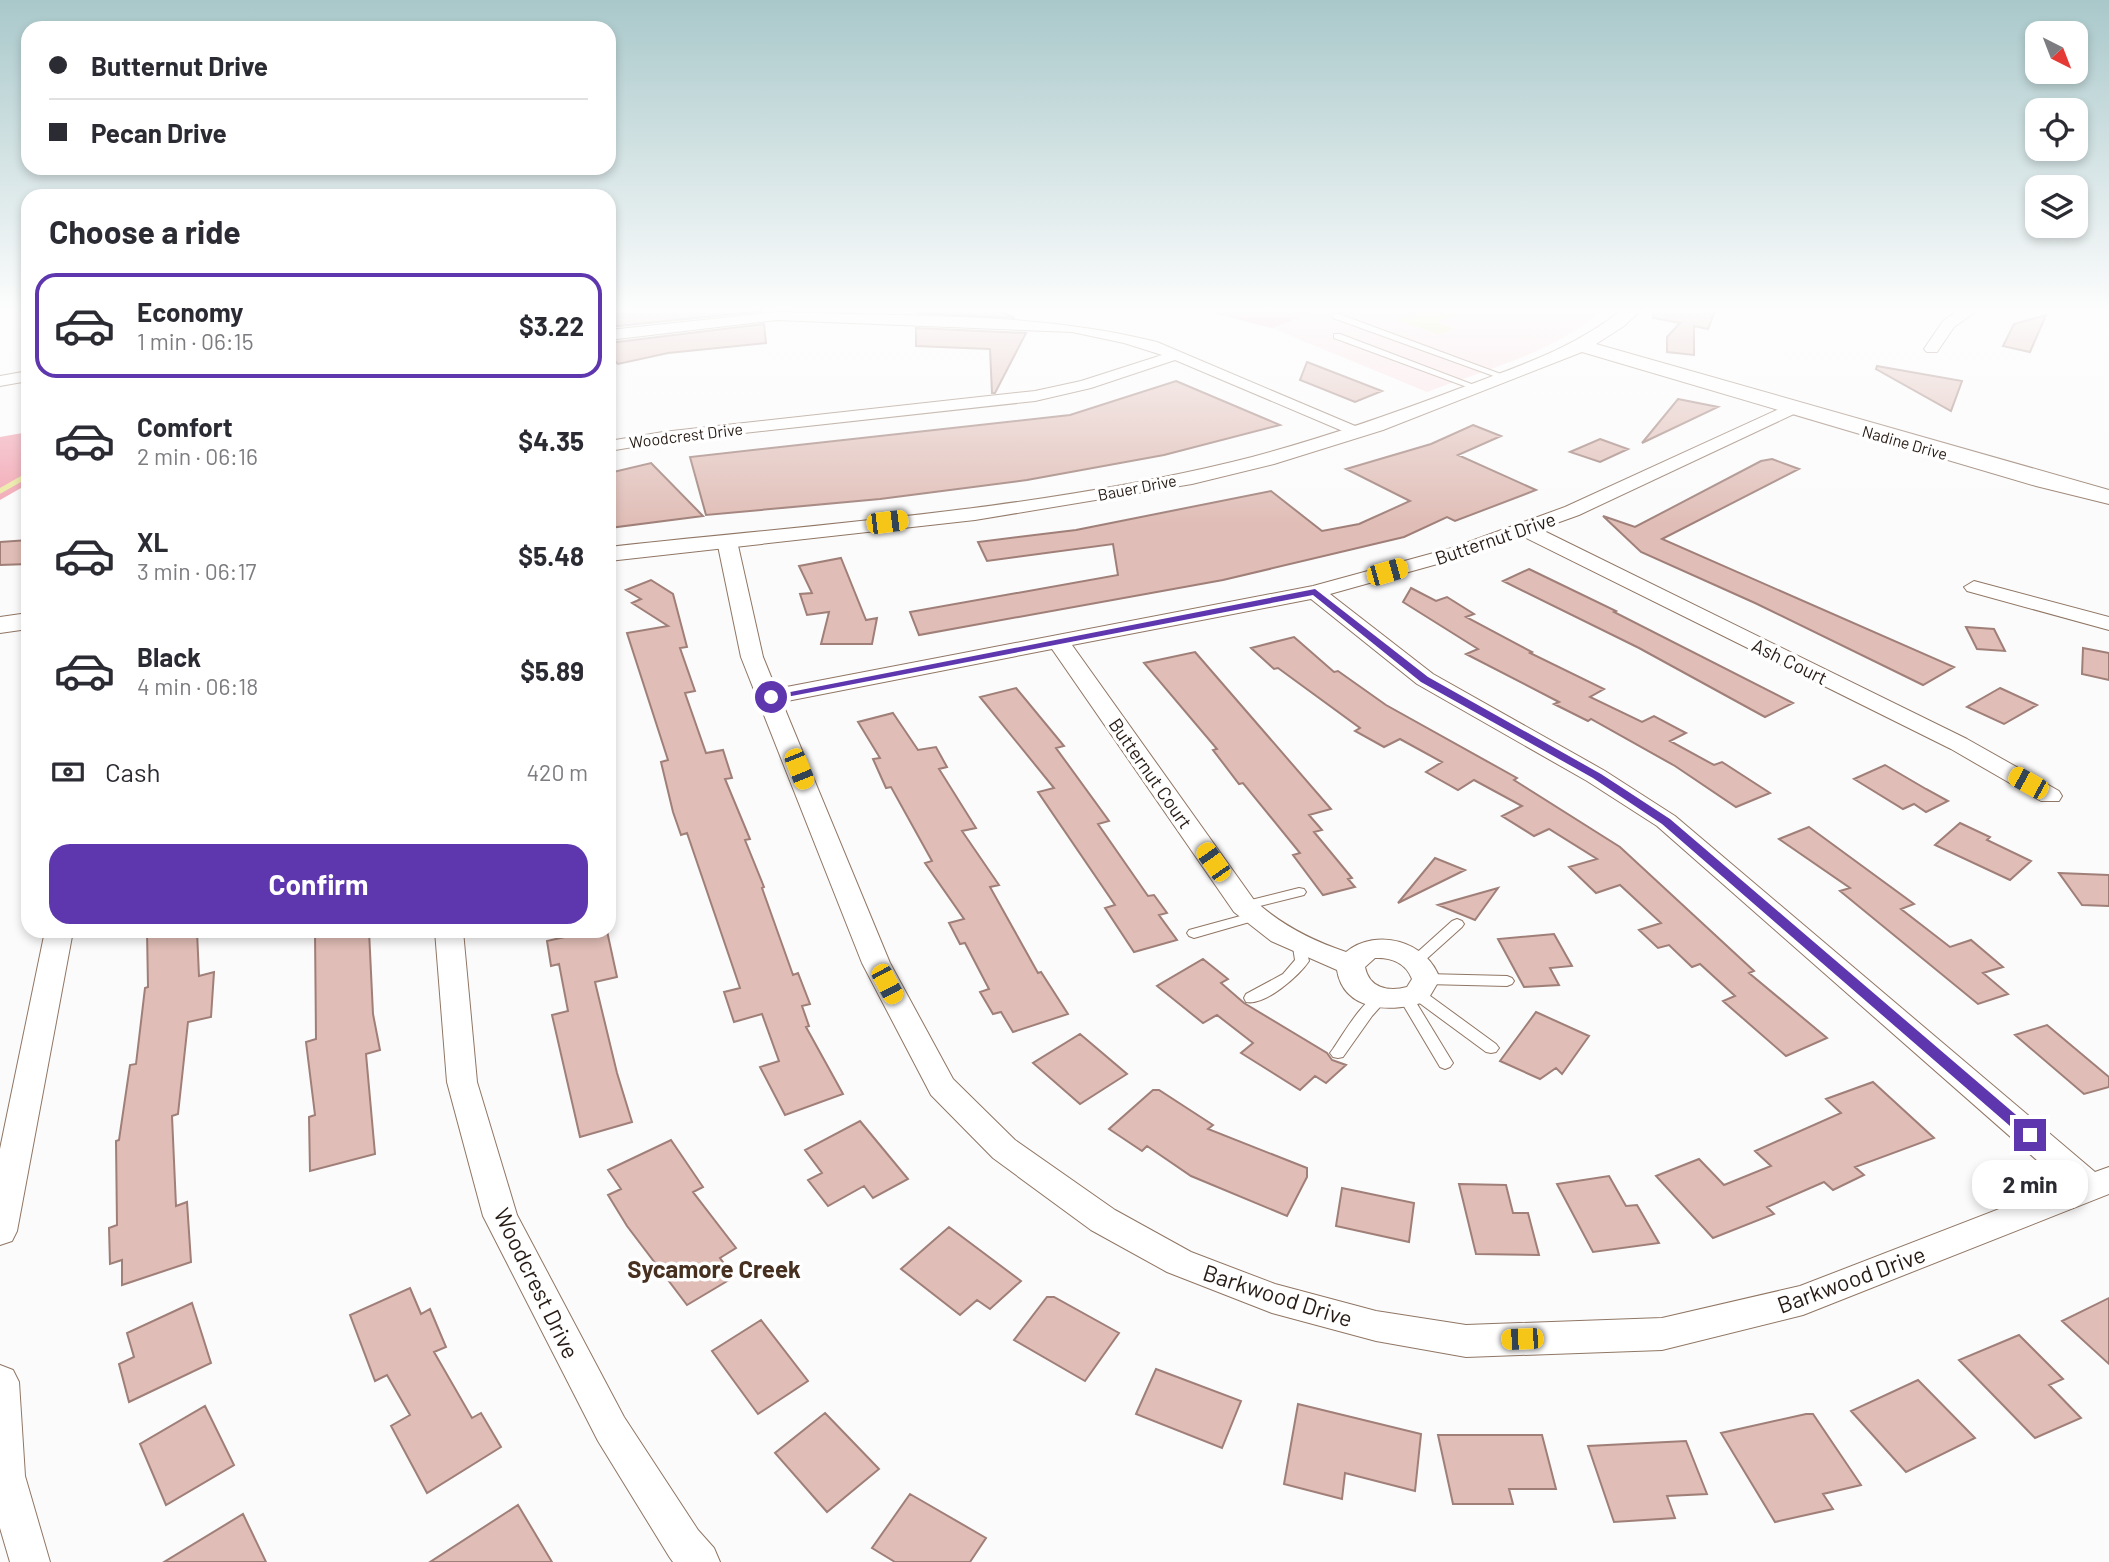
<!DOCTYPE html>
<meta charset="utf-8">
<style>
body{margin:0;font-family:Barlow,sans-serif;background:#f7f7f7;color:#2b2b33;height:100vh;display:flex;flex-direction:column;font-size:26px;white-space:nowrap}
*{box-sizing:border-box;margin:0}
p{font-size:23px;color:#7c7c81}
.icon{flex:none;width:38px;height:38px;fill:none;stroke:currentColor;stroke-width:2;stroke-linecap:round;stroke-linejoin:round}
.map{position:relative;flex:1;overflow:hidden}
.details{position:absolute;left:21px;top:189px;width:595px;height:749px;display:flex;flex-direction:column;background:#fff;border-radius:21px;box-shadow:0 4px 10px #0003}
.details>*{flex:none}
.hud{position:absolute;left:21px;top:21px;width:595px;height:154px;border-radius:21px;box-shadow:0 4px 10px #0003;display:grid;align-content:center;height:154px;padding:0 28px;background:#fff}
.needle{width:46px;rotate:138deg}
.fabs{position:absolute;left:2025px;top:21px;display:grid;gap:14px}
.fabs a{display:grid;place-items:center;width:63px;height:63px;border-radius:14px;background:#fff;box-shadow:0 4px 10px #0003;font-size:35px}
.end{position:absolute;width:32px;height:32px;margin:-16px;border:9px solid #5e37af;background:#fff;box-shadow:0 0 0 4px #fff}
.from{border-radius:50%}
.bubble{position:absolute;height:49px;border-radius:21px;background:#fff;box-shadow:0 4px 10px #0003;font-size:23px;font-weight:700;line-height:49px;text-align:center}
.car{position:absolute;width:21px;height:42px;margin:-21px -10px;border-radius:9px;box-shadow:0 0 5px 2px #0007;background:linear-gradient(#f5c518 24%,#345 0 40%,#f5c518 0 76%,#345 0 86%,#f5c518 0)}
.hud b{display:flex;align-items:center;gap:24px;height:66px;font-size:26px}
.hud b+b{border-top:2px solid #e1e1e2}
.hud i{width:18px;height:18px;background:#2b2b33}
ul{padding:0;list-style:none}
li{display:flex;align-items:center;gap:21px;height:105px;margin:0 14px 10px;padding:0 14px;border:4px solid transparent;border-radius:21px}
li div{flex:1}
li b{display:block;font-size:26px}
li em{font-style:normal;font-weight:700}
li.selected{border-color:#5e37af}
li>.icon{width:63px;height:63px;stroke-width:1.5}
h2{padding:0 28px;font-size:32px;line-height:84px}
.pay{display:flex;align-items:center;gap:18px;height:77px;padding:0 28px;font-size:26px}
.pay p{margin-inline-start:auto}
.primary-button{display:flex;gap:14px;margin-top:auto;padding:14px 28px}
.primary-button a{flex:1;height:80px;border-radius:21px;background:#5e37af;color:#fff;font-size:28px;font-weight:700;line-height:80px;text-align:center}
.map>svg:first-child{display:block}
.green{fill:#fbdee2}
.forest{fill:#f1a3b1}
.water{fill:#eae79d}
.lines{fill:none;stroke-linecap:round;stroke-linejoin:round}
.stream{stroke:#eae79d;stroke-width:5}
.building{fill:#e0bdb6;stroke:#9f7f78;stroke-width:2}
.service-casing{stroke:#907664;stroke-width:2}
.minor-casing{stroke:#907664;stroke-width:2}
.tertiary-casing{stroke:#907664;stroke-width:2}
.service{fill:#fff;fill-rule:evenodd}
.minor{fill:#fff;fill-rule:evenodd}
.tertiary{fill:#fff;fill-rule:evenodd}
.route{fill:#5e37af}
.labels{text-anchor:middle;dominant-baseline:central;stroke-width:7;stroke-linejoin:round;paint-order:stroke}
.far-street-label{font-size:16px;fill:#271c15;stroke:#fff}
.street-label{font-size:19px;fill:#271c15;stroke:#fff}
.near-street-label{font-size:23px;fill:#271c15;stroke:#fff}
.near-neighbourhood-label{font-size:24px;font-weight:bold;fill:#473020;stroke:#fff}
</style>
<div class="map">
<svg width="2109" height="1562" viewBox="0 0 2109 1562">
<rect width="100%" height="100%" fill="#fbfbfb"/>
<path class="green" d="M1281,308H1605C1556,352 1488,369 1427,392L1272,328Z"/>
<path class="forest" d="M1193,308H1324L1272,328Z
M28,432V484L0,500V437Z"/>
<path class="water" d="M1409,308H1439L1457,314L1436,322L1454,329L1439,334L1397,320L1420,312Z"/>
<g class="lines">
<path class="stream" d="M0,491L28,475"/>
</g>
<path class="building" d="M609,308H763L764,311L609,327Z
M917,308H993L1015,318L917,313Z
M1654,308H1716L1708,329L1694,326V355L1667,352V337L1680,323L1653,318Z
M2046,315L2030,352L2003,346L2014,324Z
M764,324L766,343L668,353L618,364L609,356V343Z
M916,328L1026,333L995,393H992L990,349L916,346Z
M1307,362L1382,391L1355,402L1300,380Z
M1877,366L1962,381L1951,411L1876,369Z
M1176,381L1280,425L1164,455L1027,480L880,499L706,515L690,457L1070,415Z
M1678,399L1718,407L1642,443Z
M1473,425L1501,436L1458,455L1536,490L1455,521L1447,517L1404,537L1223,580L919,635L910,612L1118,575L1113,544L987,561L978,542L1076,530L1271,491L1322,531L1359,524L1410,501L1346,469L1431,444Z
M1600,439L1628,449L1600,462L1570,452Z
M1772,459L1799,469L1662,539L1954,667L1923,685L1755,603L1641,552L1603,516L1635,527L1761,461Z
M651,463L703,516L609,528V473Z
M28,540V564L0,565V542Z
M841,558L866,620L877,618L872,644H821L829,612L807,615L800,594L812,593L799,566Z
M1529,569L1616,611L1614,612L1793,703L1765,717L1639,648L1503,581Z
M651,580L673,594L687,647L680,648L695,691L685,693L706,753L723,750L732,778L725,779L750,839L745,840L764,887L762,888L793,975L798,973L810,1004L802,1006L809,1026L806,1027L843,1094L785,1115L760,1067L779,1061L762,1014L734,1022L724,992L740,988L687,833L681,835L673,812L661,762L668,760L627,633L668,626L632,603L641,599L626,590Z
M1411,588L1436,601L1447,597L1474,614L1466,617L1532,652L1530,653L1604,689L1590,697L1642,722L1654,716L1686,733L1670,741L1714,765L1722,762L1770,793L1736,807L1675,766L1591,719L1588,721L1554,704L1559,702L1466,654L1478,649L1403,602Z
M1966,627L1994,629L2005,651L1977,649Z
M1294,637L1334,672L1338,671L1386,705L1517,778L1514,780L1620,847L1754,971L1749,973L1827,1038L1786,1056L1723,1001L1735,996L1700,964L1692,967L1669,945L1658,948L1639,930L1661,923L1620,885L1596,893L1569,867L1597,859L1549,829L1534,836L1502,816L1522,806L1474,780L1458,790L1426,772L1442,762L1400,739L1384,747L1355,731L1360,728L1278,668L1274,669L1251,648Z
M2083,648L2109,653V680L2082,674Z
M1195,652L1331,809L1309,815L1322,830L1314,832L1352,878L1348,879L1355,887L1323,895L1293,855L1300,853L1243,783L1239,784L1213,750L1217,749L1144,663Z
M1016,688L1064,746L1056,748L1109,821L1098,824L1148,896L1154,895L1167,913L1159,915L1177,940L1134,952L1105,908L1115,905L1038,792L1054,788L980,697Z
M2000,688L2037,705L2004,724L1967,707Z
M893,713L918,750L936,747L947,767L939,769L976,828L962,831L999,885L990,887L1038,973L1041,972L1068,1014L1013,1032L1001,1012L993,1014L980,992L989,989L965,943L960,944L949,923L964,919L925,863L932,861L891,787L886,788L873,759L880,758L858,722Z
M1885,765L1926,789L1948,801L1926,812L1914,804L1903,809L1854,779Z
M1960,823L1990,837L1987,840L2031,861L2010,880L1935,845Z
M1809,827L1914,904L1901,909L1950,947L1971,940L2003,967L1983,973L2008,994L1978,1004L1840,891L1850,888L1779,839Z
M1435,858L1465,870L1398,903Z
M2059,873L2109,875V906L2082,905Z
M1498,888L1475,920L1438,905Z
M147,931H197L199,976L214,972L211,1017L188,1022L178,1114L172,1116L176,1206L187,1202L191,1262L122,1285V1260L110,1264L109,1228L117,1225L116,1141L119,1140L130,1065L136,1064L145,988L148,987Z
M315,931H369L373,1014L380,1050L366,1054L375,1154L310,1171L309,1117L315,1115L306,1042L316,1039Z
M591,931H607L617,977L595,982L617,1073L632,1122L580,1137L552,1015L568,1011L559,964L551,966L547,941Z
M1554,934L1572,966L1550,968L1559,985L1524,987L1498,939Z
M1203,959L1228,979L1221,983L1244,1003L1327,1053L1332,1060L1346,1065L1326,1083L1315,1076L1300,1090L1241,1053L1253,1043L1217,1015L1203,1023L1157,986Z
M1536,1012L1589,1036L1562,1074L1556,1068L1540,1079L1500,1061Z
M2047,1025L2109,1077V1087L2084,1094L2015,1035Z
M1080,1034L1127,1074L1080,1104L1033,1063Z
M1873,1082L1934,1138L1855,1167L1864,1175L1833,1190L1824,1182L1767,1207L1774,1214L1713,1238L1656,1176L1699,1159L1724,1185L1771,1166L1755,1151L1841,1113L1826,1099Z
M1153,1090H1159L1213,1125L1208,1129L1307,1168V1177L1287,1216L1191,1176L1147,1146L1142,1151L1109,1129Z
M860,1121L908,1179L873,1198L864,1186L828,1206L808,1180L822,1173L805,1150Z
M671,1140L703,1187L693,1192L736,1248L720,1258L734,1277L687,1305L627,1226L608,1195L621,1189L608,1170Z
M1609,1176L1626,1206L1637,1205L1659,1243L1593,1252L1557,1184Z
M1459,1184L1506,1185L1513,1213H1528L1539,1255L1476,1254Z
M1342,1188L1414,1203L1409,1242L1336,1226Z
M949,1227L1021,1281L990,1309L977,1300L960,1315L901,1269Z
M410,1288L421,1314L430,1309L446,1347L434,1352L472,1418L481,1413L501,1447L427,1493L391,1426L410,1415L387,1375L375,1381L350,1315Z
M1047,1297H1054L1119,1333L1085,1381L1014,1340Z
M2109,1298V1364L2062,1321Z
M192,1303L211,1363L129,1402L119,1364L134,1357L127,1333Z
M761,1320L808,1381L758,1414L712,1351Z
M2019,1335L2063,1379L2049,1385L2081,1418L2035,1438L1959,1360Z
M1156,1369L1241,1401L1222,1448L1136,1414Z
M1918,1380L1975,1438L1906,1472L1851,1411Z
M1298,1404L1421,1434L1415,1491L1345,1473L1342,1499L1284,1484Z
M205,1406L234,1465L166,1505L140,1444Z
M825,1413L879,1469L827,1512L775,1453Z
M1806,1414H1813L1861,1485L1823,1494L1833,1509L1775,1522L1721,1433Z
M1438,1435H1542L1556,1489H1509L1513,1504H1453Z
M1686,1441L1707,1494L1667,1496L1675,1518L1614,1522L1588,1446Z
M910,1494L986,1538L970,1562H895L872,1548Z
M518,1505L552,1562H430Z
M243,1514L266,1562H164Z"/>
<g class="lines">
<defs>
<path id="service" d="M1602,308H1621L1634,311L1630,313Z
M1942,308H1953L1966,313L1962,315Z
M1333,314H1339L1509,377L1502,379L1333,318Z
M1334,334H1340L1482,388L1475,390L1334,338Z
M1299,888L1304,889L1306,892L1304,895L1244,910L1239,909L1237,906L1239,903Z
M1255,912L1260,913L1262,916L1260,919L1194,938L1189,936L1187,933L1189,930Z
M1457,919L1462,921L1464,924L1462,927L1422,963H1412L1410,960L1412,957L1452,921Z
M1300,942L1305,944L1309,961C1299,976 1265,1006 1246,1002L1244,998L1246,994L1283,974L1295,960L1293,947L1295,944Z
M1426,974L1507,976L1512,978L1514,981L1512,984L1507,986L1426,984L1421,982L1419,979L1421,976Z
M1417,989L1422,990L1496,1044L1499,1048L1496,1052L1491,1053L1486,1052L1414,999L1453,1063L1450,1067L1445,1069L1440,1067L1399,998L1401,994H1410L1412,990Z
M1381,993L1386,994L1388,998L1372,1016L1343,1057L1338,1058L1333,1057L1330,1053L1333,1049C1344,1033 1363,999 1381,993Z"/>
<path id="minor" d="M1961,308H1981L1954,327L1937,352H1927L1924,349L1943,321Z
M777,312C903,317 1034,311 1157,342L1367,431L1358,436L1352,435L1175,360L1091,388L1035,401L663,442L609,451V441L663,432L1035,391L1081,381L1162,355L1124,343L1072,332L777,320L609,340V330Z
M28,371V381L0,386V376Z
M1790,404L1798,409L1796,413L1579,515L1540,529L1967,739L2059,791L2062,796L2059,801H2041L1951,749L1522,536L1466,556L1330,594L1433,674L1605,771L1675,816L2095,1172L2109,1167V1194L1803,1315L1662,1350L1466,1357L1376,1341L1272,1313L1167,1272L1091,1230L993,1158L931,1095L862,963L741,657L717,541L720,537H734L737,541L763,657L776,689L1313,586L1452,548L1565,507ZM1311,599L1417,684L1587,781L1657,826L2064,1184L1800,1286L1662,1318L1466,1325L1376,1311L1275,1284L1191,1252L1115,1210L1015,1140L953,1079L890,963L782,702L1052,649L1234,912L1271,941L1337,970C1344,1013 1395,1013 1427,1001L1440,979C1427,941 1377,927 1346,952C1311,940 1281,925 1254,900L1072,645ZM1375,958C1391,957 1406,963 1412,979L1407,987C1388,992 1369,988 1365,967Z
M1974,581L2109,617V630L1967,591L1964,587Z
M45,931H73L17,1231L12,1241L0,1245V1149Z
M435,931H463L477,1082L517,1215L624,1417L698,1530L714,1548L720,1562H673L670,1558L598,1441L483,1216L447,1082Z
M0,1365L13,1370L19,1382L25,1476L50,1562H10L0,1528Z"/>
<path id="tertiary" d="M1624,308H1643L1624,326L1596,344L2109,490V504L2036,486L1582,352L1383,430L1274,464L1192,484L975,520L609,561V547C816,524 1029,511 1232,462C1309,443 1384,417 1458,389C1516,367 1576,348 1624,308Z
M28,613V629L0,633V617Z"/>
</defs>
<use href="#service" class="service-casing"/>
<use href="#minor" class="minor-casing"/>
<use href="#tertiary" class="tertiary-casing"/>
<use href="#service" class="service"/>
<use href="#minor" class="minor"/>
<use href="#tertiary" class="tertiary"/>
</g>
<linearGradient id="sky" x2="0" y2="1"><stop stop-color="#a9c8ca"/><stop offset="0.59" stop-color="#fdfdfd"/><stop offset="1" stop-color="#fdfdfd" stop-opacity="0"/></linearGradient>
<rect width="2109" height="526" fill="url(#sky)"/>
<path class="route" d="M1315,589L1428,677L1601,774L1670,819L2035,1131V1139H2025L1662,824L1593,778L1421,682L1313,595L771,700L765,697Z"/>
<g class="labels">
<g class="far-street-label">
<text transform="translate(686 435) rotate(-7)">Woodcrest Drive</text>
<text transform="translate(1905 442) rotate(16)">Nadine Drive</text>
<text transform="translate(1137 487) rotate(-11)">Bauer Drive</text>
</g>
<g class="street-label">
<text transform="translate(1495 538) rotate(-19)">Butternut Drive</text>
<text transform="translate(1790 661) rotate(26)">Ash Court</text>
<text transform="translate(1151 773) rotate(55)">Butternut Court</text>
</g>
<g class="near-street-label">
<text transform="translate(1851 1279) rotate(-20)">Barkwood Drive</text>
<text transform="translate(537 1283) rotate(64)">Woodcrest Drive</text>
<text transform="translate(1278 1295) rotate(18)">Barkwood Drive</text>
</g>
<g class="near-neighbourhood-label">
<text x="714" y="1268">Sycamore Creek</text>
</g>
</g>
</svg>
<div class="fabs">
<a><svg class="needle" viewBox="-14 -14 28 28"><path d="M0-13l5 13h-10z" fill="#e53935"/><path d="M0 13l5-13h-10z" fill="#7c7c81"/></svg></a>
<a><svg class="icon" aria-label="locate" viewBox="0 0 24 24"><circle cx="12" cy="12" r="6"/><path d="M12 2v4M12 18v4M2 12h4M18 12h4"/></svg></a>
<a><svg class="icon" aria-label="layers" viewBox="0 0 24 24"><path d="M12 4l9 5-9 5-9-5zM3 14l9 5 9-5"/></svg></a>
</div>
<i class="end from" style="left:771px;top:697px"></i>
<i class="end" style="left:2030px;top:1135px"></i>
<div class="bubble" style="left:1972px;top:1160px;width:116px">2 min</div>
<i class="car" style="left:887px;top:522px;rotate:83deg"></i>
<i class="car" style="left:1387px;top:572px;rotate:74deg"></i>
<i class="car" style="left:799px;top:769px;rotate:158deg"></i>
<i class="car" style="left:2028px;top:783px;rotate:299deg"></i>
<i class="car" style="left:1213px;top:862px;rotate:325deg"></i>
<i class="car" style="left:887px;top:984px;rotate:152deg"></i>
<i class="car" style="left:1522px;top:1339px;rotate:268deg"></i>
<div class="hud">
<b><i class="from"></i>Butternut Drive</b>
<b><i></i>Pecan Drive</b>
</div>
<section class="details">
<h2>Choose a ride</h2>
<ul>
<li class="selected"><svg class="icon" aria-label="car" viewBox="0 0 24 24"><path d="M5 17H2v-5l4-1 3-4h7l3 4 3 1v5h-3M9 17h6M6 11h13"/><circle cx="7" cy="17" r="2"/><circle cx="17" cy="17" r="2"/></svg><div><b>Economy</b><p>1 min · 06:15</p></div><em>$3.22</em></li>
<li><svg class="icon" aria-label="car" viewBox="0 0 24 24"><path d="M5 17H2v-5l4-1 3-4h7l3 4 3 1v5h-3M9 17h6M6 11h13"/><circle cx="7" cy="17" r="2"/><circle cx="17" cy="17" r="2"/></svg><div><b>Comfort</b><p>2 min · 06:16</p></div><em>$4.35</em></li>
<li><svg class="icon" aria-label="car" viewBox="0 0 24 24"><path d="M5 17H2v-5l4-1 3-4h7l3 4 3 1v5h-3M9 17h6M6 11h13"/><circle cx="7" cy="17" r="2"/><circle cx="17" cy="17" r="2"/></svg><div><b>XL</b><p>3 min · 06:17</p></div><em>$5.48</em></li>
<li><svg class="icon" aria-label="car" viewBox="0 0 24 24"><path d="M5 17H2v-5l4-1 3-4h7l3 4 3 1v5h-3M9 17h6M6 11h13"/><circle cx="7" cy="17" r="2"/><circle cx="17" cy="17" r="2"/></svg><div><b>Black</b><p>4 min · 06:18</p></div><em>$5.89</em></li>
</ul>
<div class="pay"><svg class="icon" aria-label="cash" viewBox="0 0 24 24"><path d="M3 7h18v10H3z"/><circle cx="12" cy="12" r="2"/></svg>Cash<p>420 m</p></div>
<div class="primary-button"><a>Confirm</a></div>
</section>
</div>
